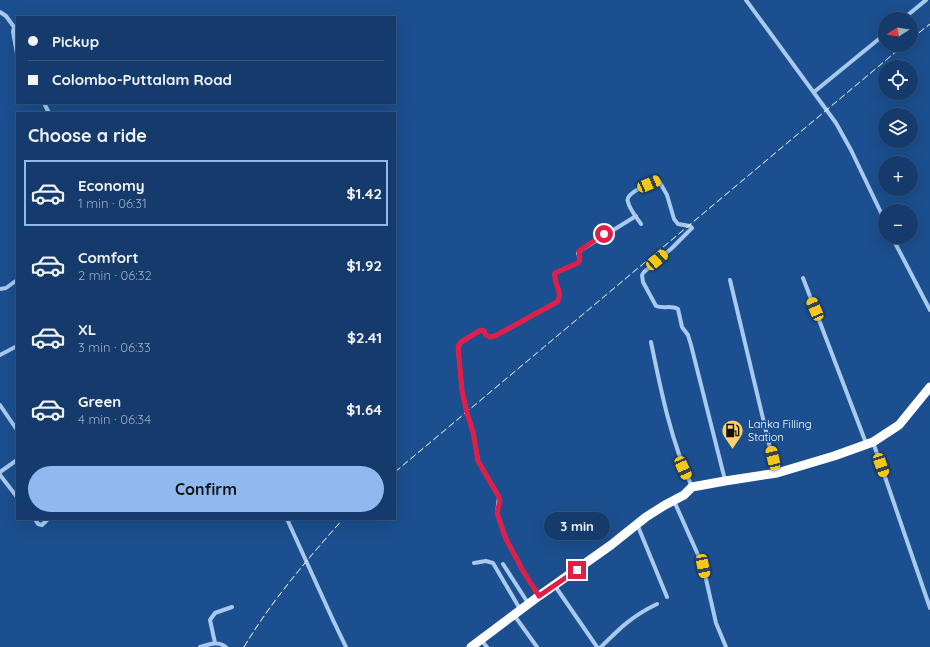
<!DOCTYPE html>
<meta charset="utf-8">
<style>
body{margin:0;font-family:Quicksand,sans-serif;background:#214673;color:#f1f3f6;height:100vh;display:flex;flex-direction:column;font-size:15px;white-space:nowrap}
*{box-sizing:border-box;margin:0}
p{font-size:13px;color:#9dadc1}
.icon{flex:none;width:22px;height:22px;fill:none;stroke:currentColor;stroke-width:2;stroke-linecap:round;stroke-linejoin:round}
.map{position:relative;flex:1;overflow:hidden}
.panel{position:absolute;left:16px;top:112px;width:380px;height:408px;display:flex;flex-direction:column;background:#143b6b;border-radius:0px;box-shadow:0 4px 16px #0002,0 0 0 1px #33557e}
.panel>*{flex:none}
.top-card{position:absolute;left:16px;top:16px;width:380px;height:88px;border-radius:0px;box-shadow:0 4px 16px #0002,0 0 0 1px #33557e;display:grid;align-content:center;height:88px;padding:0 12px;background:#143b6b}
.needle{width:26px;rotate:258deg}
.fabs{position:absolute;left:878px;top:12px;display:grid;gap:8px}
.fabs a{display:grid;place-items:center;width:40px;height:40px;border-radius:50%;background:#143b6b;box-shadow:0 4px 16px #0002,0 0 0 1px #33557e;font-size:20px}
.end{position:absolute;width:18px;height:18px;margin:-9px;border:5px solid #e11d48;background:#fff;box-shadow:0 0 0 2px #fff}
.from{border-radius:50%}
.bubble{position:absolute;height:28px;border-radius:14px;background:#143b6b;box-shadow:0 4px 16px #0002,0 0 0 1px #33557e;font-size:13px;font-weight:800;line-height:28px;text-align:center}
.car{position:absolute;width:12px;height:24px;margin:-12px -6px;border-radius:5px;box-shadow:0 0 3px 1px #0007;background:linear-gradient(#f5c518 24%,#345 0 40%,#f5c518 0 76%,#345 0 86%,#f5c518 0)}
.top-card b{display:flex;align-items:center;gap:14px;height:38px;font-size:15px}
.top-card b+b{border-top:1px solid #33557e}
.top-card i{width:10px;height:10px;background:#f1f3f6}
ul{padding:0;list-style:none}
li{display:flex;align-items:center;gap:12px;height:66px;margin:0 8px 6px;padding:0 4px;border:2px solid transparent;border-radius:0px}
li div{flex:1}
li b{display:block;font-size:15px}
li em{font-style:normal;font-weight:800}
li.current{border-color:#90b9f0}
li>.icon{width:36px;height:36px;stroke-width:1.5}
h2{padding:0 12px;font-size:18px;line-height:48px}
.cta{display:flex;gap:8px;margin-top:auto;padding:8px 12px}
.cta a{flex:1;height:46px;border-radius:24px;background:#90b9f0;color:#111;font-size:16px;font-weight:800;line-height:46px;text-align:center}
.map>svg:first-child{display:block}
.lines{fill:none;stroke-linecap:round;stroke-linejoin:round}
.street{stroke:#a9c9ee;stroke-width:4}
.highway{stroke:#fff;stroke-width:9}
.rail{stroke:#fff;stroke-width:1;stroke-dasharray:7 3;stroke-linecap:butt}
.route{stroke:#e11d48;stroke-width:5}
.labels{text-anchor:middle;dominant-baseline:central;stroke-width:3.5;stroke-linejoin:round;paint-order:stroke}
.poi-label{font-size:11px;fill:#fff;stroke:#1b4f8f;text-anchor:start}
</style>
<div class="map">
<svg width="930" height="647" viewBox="0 0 930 647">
<rect width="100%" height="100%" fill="#1b4f8f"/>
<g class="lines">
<path class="street" d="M746,0L836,123L851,150L885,221
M0,12L6,16L14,27L13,32L17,54
M903,19L926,0
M814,92L885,34
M44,103L49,113
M641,224C637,218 630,210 628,202C624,193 652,182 659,181L667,195L674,219L678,224L690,226L692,228L672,248L644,272L642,275L643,282L656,306C663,309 671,305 678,309L682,327L688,335L691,345L725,480
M892,237L930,310
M803,278L866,443
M730,280L776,473
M0,289L6,288L17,280
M651,342C661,391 671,441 692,487
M0,355L17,346
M0,405L17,430
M873,442L930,608
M0,472L17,460
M0,475L17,497
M674,501L703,566L716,623L726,647
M35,519L38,524L42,525L48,519
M287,519L333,620L346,647
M637,524L667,597
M474,563L486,561L493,563L520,609
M503,564L528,603
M555,586L597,647
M539,596L523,571L506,539L497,513L499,497L478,461L473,432L467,413L462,391L458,347L461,342L481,330L484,331L486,335L490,337L495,336L557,302C564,294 553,282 555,273L578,263L580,260L578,253L581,250L636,216
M514,615L537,647
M481,640L487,647
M215,643L210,620L215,613L232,607
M200,647C210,644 218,641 226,647
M601,647C620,628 632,616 657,604"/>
<path class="highway" d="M471,647L539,596L611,545L646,517L665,505L684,495L692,487L725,481L777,473L834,456L873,442L899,425L930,387"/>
<path class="rail" d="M911,39L930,24
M395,472L904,45
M244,647C272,600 307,560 343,519"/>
</g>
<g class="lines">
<path class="route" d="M577,570L539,596L523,571L506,539L497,513L500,501L499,497L478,461L473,432L467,413L462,391L458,346L461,342L481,330L484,331L486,335L490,337L495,336L557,302C564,294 553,282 555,273L578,263L580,260L579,251L604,234"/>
</g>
<defs>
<symbol id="fuel-pin" viewBox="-11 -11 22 30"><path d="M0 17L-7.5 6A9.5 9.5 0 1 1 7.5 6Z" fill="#ffd166" stroke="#1b4f8f"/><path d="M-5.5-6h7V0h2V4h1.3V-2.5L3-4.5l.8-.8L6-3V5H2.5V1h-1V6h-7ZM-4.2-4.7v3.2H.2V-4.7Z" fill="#111"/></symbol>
</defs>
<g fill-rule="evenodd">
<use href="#fuel-pin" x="720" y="418" width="25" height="34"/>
</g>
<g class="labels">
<g class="poi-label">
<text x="748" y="424">Lanka Filling<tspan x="748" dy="13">Station</tspan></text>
</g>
</g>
</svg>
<div class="fabs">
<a><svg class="needle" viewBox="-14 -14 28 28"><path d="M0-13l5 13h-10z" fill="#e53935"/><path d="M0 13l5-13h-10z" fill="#9dadc1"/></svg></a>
<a><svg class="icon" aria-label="locate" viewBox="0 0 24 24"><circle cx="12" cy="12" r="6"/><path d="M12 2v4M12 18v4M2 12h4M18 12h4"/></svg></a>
<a><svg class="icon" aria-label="layers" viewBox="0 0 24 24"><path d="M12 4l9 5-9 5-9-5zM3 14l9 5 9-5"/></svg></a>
<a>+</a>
<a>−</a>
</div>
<i class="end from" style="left:604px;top:234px"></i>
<i class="end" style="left:577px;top:570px"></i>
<div class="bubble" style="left:544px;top:512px;width:66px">3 min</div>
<i class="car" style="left:649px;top:184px;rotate:67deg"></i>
<i class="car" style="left:657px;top:260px;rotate:49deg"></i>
<i class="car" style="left:815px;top:309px;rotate:337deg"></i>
<i class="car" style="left:773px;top:458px;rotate:347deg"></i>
<i class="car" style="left:881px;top:465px;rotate:161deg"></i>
<i class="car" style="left:683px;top:468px;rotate:156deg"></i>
<i class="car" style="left:703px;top:566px;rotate:169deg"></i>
<div class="top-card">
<b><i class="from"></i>Pickup</b>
<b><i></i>Colombo-Puttalam Road</b>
</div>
<section class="panel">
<h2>Choose a ride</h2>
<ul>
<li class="current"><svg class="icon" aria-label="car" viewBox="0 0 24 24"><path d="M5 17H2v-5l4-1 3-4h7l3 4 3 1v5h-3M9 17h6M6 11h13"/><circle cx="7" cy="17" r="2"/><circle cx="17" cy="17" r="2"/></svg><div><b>Economy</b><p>1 min · 06:31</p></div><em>$1.42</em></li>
<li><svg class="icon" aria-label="car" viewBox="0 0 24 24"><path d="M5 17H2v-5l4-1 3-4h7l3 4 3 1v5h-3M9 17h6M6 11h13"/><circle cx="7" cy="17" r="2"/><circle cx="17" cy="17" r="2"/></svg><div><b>Comfort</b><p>2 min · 06:32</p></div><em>$1.92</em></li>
<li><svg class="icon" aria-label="car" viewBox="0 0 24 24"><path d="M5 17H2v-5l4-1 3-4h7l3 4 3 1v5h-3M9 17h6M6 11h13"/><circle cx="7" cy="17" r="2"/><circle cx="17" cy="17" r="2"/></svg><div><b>XL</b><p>3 min · 06:33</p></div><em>$2.41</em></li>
<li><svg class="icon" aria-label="car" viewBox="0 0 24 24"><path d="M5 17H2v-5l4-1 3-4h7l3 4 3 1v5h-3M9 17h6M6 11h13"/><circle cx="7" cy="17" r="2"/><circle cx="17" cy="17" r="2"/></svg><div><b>Green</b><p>4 min · 06:34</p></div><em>$1.64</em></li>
</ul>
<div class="cta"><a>Confirm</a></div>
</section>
</div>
